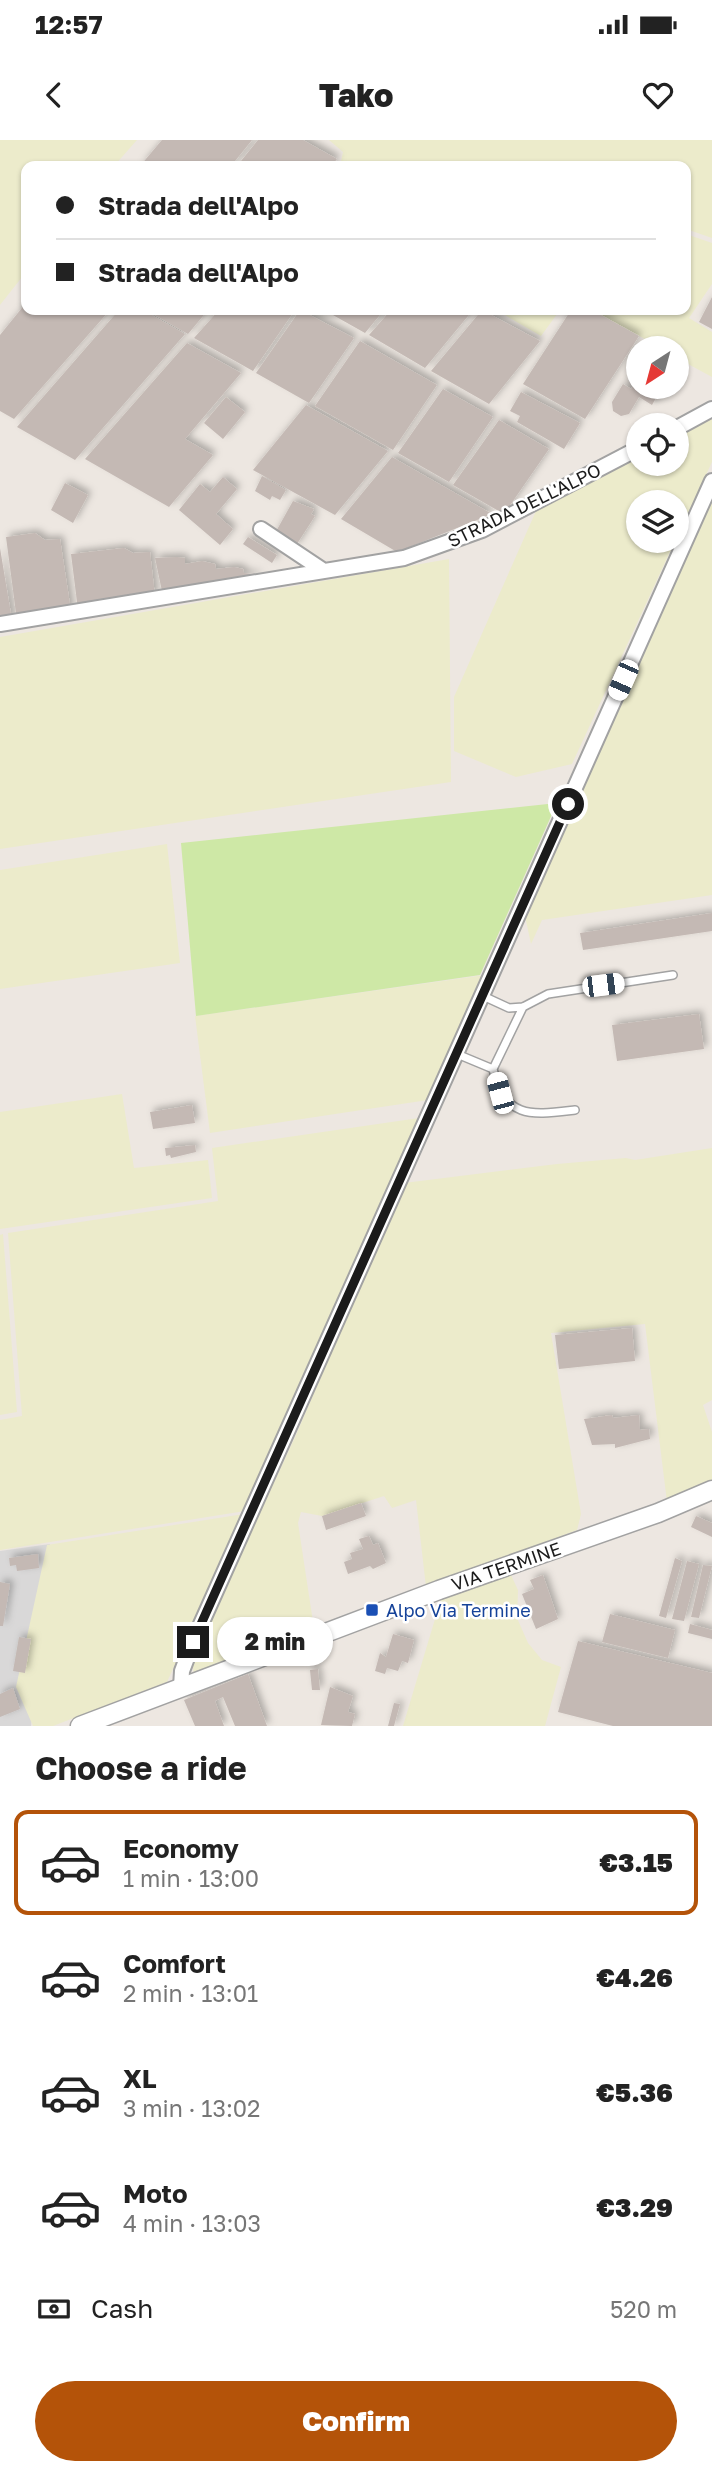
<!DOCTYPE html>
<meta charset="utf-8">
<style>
body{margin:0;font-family:"Golos Text",sans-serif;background:#f2f2f2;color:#222;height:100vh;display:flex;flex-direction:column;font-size:26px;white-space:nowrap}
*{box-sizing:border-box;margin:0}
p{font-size:23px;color:#767676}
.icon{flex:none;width:38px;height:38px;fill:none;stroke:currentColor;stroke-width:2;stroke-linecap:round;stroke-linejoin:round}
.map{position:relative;height:1586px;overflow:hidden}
.panel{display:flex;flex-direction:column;background:#fff;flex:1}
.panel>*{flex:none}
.banner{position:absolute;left:21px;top:21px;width:670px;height:154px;border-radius:14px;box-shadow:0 2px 5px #0004;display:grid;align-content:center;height:154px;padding:0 35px;background:#fff}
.needle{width:46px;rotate:216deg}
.buttons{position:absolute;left:626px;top:196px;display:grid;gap:14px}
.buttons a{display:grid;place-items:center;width:63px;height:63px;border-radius:50%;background:#fff;box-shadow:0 2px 5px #0004;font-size:35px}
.end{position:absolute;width:32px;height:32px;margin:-16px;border:9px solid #1b1b1b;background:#fff;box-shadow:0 0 0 4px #fff}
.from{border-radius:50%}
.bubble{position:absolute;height:49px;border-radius:24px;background:#fff;box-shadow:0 2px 5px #0004;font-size:23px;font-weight:800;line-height:49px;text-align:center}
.car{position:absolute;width:21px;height:42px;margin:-21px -10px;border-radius:9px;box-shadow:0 0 5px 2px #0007;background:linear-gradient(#fff 24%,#345 0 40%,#fff 0 76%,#345 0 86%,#fff 0)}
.banner b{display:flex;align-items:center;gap:24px;height:66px;font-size:26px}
.banner b+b{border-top:2px solid #e0e0e0}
.banner i{width:18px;height:18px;background:#222}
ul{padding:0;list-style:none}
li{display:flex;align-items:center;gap:21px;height:105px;margin:0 14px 10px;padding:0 21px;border:4px solid transparent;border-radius:14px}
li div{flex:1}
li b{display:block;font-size:26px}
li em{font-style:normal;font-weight:800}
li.active{border-color:#b45309}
li>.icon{width:63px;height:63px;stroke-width:1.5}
h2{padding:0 35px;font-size:32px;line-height:84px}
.pay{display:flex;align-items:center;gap:18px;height:77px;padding:0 35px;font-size:26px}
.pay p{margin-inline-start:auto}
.cta{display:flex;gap:14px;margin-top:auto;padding:14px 35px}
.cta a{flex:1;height:80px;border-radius:42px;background:#b45309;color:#fff;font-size:28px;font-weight:800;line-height:80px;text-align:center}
.status{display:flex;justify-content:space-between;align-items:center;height:49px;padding:0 35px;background:#fff;direction:ltr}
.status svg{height:19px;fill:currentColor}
header{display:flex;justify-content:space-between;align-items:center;height:91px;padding:0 35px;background:#fff;font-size:32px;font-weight:800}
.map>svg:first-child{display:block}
.residential{fill:#d9d8d8}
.farmland{fill:#ecebcb}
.grass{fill:#cee8a6}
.building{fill:#c4b9b4;filter:url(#shadow)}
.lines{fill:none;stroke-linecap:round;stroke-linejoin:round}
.service-casing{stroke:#a2a2a2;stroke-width:10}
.minor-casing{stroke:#a2a2a2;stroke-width:18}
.tertiary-casing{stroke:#a2a2a2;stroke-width:21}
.service{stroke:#fff;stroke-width:7}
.minor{stroke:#fff;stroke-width:14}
.tertiary{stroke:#fff;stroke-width:18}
.route{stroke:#1b1b1b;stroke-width:9}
.transit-dot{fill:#1a4fb4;stroke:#fff;stroke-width:2.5}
.labels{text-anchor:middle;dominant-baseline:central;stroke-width:5;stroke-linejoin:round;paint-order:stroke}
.street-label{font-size:18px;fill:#1b1b1b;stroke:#fff}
.transit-label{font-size:18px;fill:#164399;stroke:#fff;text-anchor:start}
</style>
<div class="status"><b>12:57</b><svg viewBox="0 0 49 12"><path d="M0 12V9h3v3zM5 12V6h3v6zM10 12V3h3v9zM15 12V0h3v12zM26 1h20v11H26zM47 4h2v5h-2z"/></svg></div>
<header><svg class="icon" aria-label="back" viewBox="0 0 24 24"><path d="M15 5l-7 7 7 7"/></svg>Tako<svg class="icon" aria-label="heart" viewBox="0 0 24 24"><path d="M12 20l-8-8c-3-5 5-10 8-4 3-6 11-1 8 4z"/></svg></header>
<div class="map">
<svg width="712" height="1586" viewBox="0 0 712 1586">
<defs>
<filter id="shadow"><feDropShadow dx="3.5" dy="-3.5" stdDeviation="3.5" flood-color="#0004"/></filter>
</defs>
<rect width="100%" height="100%" fill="#ede7e1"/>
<path class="residential" d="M50,1404L31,1586H0V1411Z"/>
<path class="farmland" d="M0,0H137L114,26H26V132L0,165Z
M329,0H712V98L686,89V26H340L343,12Z
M686,94L712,103V144L689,178L712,192V237L677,218V208H661L592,170H686Z
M496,170H560L541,196Z
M712,275V322L677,397V362H639V401H675L572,624L516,637L454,611V557L536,371L639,315V324H677V294Z
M712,354V755L542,780L531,804L525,776Z
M449,419L451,642L0,709V497Z
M167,704L180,823L0,849V730Z
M485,835L428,960L210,993L195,876Z
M122,954L134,1028L208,1020L212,1058L0,1089V972Z
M419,978L245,1371L0,1410V1280L22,1276L8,1093L218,1061L212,1008Z
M712,1008V1260L703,1265L712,1292V1344L667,1362L645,1184L551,1193L581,1374L577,1390L426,1447L416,1360L392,1368L384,1356L322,1376L301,1372L298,1383L315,1495L194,1535L192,1520L296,1295L404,1043L557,1024L626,1018L635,1020Z
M3,1094L17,1272L0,1275V1095Z
M244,1374L167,1542L53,1586H33L16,1547L47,1405Z
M510,1433L518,1450L517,1478L528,1503L542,1520L561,1527L545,1586H403L441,1459Z"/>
<path class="grass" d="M557,663L480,835L196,876L181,703Z"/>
<path class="building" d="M162,0H252L231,26H140Z
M258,0H303L337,19L331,26H237Z
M712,157V189L699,182Z
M26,163V170H110L14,279L0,271V195Z
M119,170H143L185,194L75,320L17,287Z
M146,170H208L188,194Z
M219,170H295L253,231L194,198Z
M300,170L354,198L309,263L256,233Z
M324,170H384L365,193Z
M391,170H473L425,228L369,195Z
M482,170L540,201L489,264L431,231Z
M571,170H592L639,196L585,279L523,244Z
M360,201L437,245L393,310L315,266Z
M187,203L241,233L185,299L213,315L169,367L85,319Z
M639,237V247H662L652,265L639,257L629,274L621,276L613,271L612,262L623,244L631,249Z
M443,249L493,277L449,342L398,313Z
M521,252L580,283L564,309L517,282L520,276L510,271Z
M226,257L245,272L223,299L204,283Z
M306,265L388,311L335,375L253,330Z
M499,280L549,309L504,374L453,345Z
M392,317L492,374L397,412L341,379Z
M262,336L286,350L280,360L272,356L270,360L255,351Z
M223,337L237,349L216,374L233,389L220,405L179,370L200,344L210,352Z
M65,343L88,355L73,383L51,370Z
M293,361L314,369L311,374L315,376L295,407L274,395Z
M35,393L45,400L60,399L71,471L17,481L6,397Z
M248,397L277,415L272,423L243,404Z
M0,408L12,480L0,482Z
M124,408L133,413L150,412L155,456L78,470L71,414Z
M177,417L185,418V424L202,421L215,424L216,429L234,427L243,429L244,433L261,435L163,456L155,418Z
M712,773V791L583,810L580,793Z
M699,874L704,909L617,921L612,885Z
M192,965L195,983L153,989L150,972Z
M195,1005L196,1012L171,1018L170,1015L166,1016L165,1008Z
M632,1188L635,1221L559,1229L555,1195Z
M612,1275L613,1278L639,1275L640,1290L649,1289L650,1299L615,1308V1304L592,1305L584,1279Z
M361,1363L366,1376L326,1390L322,1376Z
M696,1376L712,1383V1397L691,1387Z
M369,1396L373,1405L378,1403L386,1423L373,1429L370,1426L348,1434L344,1422L352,1419L350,1413L363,1409L359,1399Z
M38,1414L39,1428L17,1431L16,1425L10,1426L9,1418Z
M675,1418L682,1421L666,1478L659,1476Z
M687,1421L699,1424L684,1481L672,1479Z
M703,1425L712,1426L699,1478L691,1477Z
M543,1435L558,1479L536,1489L522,1454L534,1449L530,1440Z
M0,1442L10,1444L3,1486H0Z
M610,1474L675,1490L668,1518L602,1502Z
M690,1484L712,1490V1499L688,1493Z
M393,1494L414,1500L408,1523L402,1521L398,1531L387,1528L385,1534L375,1531L380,1513L386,1517Z
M19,1497L31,1499L25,1533L13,1531Z
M578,1501L712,1533V1586H613L558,1572Z
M318,1529L320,1550H312L310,1530Z
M248,1534L267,1586H235L223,1557L215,1561L224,1586H195L184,1560Z
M330,1547L353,1556L348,1572L355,1574L352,1586L321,1585Z
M13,1548L20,1569L0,1577V1554Z
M394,1563L400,1564L394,1586H388Z"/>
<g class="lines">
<defs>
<path id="service" d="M483,856L509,868L523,867L548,854L673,835
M457,914L493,929C505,980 532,975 575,970
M493,929L523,867"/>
<path id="minor" d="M677,288L712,269
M261,389L324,431
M0,484L404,418L482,390L639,308
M181,1547L182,1531L193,1502L712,341"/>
<path id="tertiary" d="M80,1586L439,1450L658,1373L712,1350"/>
</defs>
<use href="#service" class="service-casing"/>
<use href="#minor" class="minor-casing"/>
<use href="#tertiary" class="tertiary-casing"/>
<use href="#service" class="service"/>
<use href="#minor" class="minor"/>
<use href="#tertiary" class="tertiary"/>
</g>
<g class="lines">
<path class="route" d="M193,1502L568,664"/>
</g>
<rect class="transit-dot" x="365" y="1463" width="14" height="14" rx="3.5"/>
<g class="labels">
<g class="street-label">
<text transform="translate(524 365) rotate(-26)">STRADA DELL'ALPO</text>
<text transform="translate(506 1426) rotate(-19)">VIA TERMINE</text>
</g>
<g class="transit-label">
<text x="386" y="1470">Alpo Via Termine</text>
</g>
</g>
</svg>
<div class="buttons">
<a><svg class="needle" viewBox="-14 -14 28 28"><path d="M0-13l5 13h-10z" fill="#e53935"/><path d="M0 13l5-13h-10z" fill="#767676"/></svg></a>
<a><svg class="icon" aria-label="locate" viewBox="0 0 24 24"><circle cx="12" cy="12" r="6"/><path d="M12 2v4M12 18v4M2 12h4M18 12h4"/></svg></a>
<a><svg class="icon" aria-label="layers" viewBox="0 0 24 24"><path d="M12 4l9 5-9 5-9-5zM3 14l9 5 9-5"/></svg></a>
</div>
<i class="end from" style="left:568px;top:664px"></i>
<i class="end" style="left:193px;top:1502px"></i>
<div class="bubble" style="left:217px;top:1477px;width:116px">2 min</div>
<i class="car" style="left:623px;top:540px;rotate:204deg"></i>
<i class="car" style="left:603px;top:845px;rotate:83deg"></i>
<i class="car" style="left:500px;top:953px;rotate:345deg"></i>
<div class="banner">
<b><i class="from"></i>Strada dell'Alpo</b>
<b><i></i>Strada dell'Alpo</b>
</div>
</div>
<section class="panel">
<h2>Choose a ride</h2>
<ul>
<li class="active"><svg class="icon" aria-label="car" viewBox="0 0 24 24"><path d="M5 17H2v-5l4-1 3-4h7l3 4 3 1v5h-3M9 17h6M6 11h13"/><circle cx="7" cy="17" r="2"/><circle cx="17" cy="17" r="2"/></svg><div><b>Economy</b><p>1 min · 13:00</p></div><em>€3.15</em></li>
<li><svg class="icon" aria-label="car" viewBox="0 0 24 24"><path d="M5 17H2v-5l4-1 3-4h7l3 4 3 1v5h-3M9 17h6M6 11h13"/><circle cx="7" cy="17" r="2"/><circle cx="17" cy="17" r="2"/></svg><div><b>Comfort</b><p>2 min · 13:01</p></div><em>€4.26</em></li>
<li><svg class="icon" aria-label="car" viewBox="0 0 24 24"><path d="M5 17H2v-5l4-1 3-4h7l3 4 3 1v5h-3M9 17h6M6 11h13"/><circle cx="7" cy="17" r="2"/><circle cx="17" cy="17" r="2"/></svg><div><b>XL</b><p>3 min · 13:02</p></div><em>€5.36</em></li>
<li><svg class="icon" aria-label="car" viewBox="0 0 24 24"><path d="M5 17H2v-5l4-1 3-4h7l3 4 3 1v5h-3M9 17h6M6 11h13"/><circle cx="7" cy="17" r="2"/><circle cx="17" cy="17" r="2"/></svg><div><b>Moto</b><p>4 min · 13:03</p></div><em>€3.29</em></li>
</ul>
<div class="pay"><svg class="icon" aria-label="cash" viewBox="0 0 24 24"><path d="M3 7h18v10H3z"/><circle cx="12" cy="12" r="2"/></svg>Cash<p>520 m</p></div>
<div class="cta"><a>Confirm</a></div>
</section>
